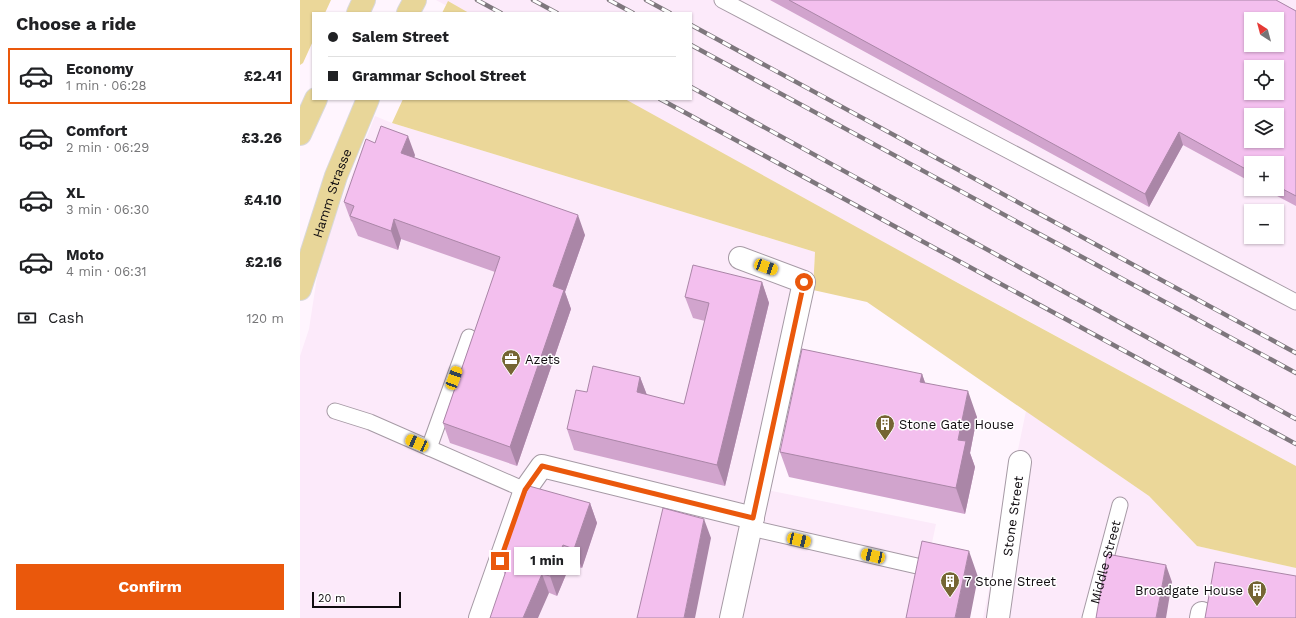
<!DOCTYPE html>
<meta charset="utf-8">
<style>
body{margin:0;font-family:"Work Sans",sans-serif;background:#f2f2f2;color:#202124;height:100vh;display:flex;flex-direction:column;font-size:15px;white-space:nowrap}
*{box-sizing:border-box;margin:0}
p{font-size:13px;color:#757577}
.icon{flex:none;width:22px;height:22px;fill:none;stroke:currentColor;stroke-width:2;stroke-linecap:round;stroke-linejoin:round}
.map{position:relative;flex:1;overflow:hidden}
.details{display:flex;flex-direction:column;background:#fff;width:300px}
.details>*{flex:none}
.top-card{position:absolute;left:12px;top:12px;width:380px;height:88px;border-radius:0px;box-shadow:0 1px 3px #0004;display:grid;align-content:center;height:88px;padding:0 16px;background:#fff}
.needle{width:26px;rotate:324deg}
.fabs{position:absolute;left:944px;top:12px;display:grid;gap:8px}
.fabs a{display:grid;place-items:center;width:40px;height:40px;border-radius:0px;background:#fff;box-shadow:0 1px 3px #0004;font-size:20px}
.scale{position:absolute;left:12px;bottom:10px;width:89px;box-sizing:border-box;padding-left:4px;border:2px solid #100c10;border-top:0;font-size:11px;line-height:14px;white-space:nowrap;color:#100c10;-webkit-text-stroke:3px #fff;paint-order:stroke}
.end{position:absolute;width:18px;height:18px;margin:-9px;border:5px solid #ea580c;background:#fff;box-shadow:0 0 0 2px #fff}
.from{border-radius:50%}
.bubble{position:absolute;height:28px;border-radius:0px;background:#fff;box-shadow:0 1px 3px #0004;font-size:13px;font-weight:700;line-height:28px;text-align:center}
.car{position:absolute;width:12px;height:24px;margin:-12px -6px;border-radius:5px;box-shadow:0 0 3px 1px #0007;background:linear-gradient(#f5c518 24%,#345 0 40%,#f5c518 0 76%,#345 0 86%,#f5c518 0)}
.top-card b{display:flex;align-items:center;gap:14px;height:38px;font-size:15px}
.top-card b+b{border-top:1px solid #e0e0e0}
.top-card i{width:10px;height:10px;background:#202124}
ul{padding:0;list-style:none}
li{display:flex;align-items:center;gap:12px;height:56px;margin:0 8px 6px;padding:0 8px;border:2px solid transparent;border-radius:0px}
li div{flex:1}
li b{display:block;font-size:15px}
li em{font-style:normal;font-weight:700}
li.on{border-color:#ea580c}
li>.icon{width:36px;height:36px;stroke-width:1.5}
h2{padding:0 16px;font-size:18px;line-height:48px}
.pay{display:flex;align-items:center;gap:10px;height:44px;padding:0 16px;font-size:15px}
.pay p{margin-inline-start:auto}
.action{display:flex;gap:8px;margin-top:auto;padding:8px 16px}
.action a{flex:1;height:46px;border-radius:0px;background:#ea580c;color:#fff;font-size:16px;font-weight:700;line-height:46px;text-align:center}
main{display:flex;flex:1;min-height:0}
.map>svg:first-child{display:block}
.built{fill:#fceafa;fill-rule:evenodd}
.green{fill:#ebd799}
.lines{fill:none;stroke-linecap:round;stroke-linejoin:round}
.lane-casing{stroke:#a69aa5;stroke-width:17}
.street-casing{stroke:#a69aa5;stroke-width:24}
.primary-casing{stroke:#d9d8d9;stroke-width:24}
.lane{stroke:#fff;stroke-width:15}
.street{stroke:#fff;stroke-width:22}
.primary{stroke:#e8d699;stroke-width:22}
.rail-casing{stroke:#7e777d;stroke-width:4.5}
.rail{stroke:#fff;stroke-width:3;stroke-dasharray:9;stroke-linecap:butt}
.wall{fill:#d1a4cd}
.shaded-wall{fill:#aa86a7}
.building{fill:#f3bfee;stroke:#aa86a7;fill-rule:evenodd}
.route{stroke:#ea580c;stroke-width:5}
.labels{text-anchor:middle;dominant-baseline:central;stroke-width:3;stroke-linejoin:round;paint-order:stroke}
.street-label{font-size:13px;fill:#100c10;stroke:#fff}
.poi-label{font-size:13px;fill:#100c10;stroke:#fff;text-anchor:start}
</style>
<main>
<section class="details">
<h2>Choose a ride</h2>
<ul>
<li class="on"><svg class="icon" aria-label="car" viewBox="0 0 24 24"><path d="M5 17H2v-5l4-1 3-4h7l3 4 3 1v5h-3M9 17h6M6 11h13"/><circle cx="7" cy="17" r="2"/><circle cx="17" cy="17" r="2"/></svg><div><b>Economy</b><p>1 min · 06:28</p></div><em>£2.41</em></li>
<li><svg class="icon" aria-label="car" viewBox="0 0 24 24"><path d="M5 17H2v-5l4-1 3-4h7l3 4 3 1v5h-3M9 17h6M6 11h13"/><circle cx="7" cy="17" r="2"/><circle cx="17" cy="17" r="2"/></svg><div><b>Comfort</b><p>2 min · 06:29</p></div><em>£3.26</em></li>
<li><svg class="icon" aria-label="car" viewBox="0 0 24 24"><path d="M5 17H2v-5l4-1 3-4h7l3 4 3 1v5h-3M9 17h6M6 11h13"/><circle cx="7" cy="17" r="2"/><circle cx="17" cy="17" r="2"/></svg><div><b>XL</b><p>3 min · 06:30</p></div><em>£4.10</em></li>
<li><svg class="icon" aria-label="car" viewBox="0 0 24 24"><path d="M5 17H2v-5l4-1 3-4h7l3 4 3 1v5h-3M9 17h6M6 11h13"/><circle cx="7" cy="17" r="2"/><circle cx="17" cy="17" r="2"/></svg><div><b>Moto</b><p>4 min · 06:31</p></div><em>£2.16</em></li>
</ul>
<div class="pay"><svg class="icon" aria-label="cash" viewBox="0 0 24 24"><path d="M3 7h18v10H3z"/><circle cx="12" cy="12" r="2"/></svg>Cash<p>120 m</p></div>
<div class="action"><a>Confirm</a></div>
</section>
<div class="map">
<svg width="996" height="618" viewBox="0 0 996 618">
<rect width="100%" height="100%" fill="#fff5fe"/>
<path class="built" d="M136,0H996V466L319,99H391V13H160ZM951,19H977V45H951ZM951,67H977V93H951ZM951,115H977V141H951ZM951,163H977V189H951ZM951,211H977V237H951Z
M75,116L92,123L515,252L513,290L467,490L636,524L616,618H0V356L9,329L17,277L30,230Z
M726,411L849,496L897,546L996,568V618H683Z"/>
<path class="green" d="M0,0H31L25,13H13V41L3,63L0,65Z
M148,1L169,13H142Z
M103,99H325L658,283L996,466V568L897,546L849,496L567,302L513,290L515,252L92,123Z"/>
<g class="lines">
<defs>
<g id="lane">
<path d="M422,0L996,302"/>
<path d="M35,411L70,422L225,490"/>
<path d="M129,448L169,337"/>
<path d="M451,528L617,566"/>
<path id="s1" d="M790,618L820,505"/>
</g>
<g id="street">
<path d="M180,618L225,490L242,466L453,518"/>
<path d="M431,618L504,282L440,258"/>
<path id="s2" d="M698,618L720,462"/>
<path d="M901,618L902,613"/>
</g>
<g id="primary">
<path d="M58,13L64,0"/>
<path d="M108,13L115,0"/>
<path d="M0,134L16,99"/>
<path id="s3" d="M0,289L36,176L68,99"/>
</g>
</defs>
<use href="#lane" class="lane-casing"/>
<use href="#street" class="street-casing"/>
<use href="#primary" class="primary-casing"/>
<use href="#lane" class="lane"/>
<use href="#street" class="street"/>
<use href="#primary" class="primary"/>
<defs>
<path id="rail" d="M177,0L201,13
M233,0L257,13
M309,0L333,13
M346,0L370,13
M391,25L996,353
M391,45L996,373
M391,87L996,419
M360,99L996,444"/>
</defs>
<use href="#rail" class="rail-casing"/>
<use href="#rail" class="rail"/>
</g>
<path class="wall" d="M470,0H976L996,11V206L964,189H977V163H951V182L883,145L849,207Z
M115,155L114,158L285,235L265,292L271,309L217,466L150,443L143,423L195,272L101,239L98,250L58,236L52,222L51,221L44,202Z
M462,282L469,303L425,486L274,450L267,429L287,392L340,377L347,395L384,404L405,321L393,318L385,297Z
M622,374L625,383L677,417L670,453L675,467L665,514L489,477L480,452Z
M290,503L297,523L282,568L270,565L257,596L205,575L199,561Z"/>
<path class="shaded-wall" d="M879,132L883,145L849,207L845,194Z
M108,136L115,155L109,173L101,153Z
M278,215L285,235L265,292L271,309L217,466L210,447L253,286Z
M94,219L101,239L98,250L91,231Z
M462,282L469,303L425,486L417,465Z
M622,374L631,399L620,382Z
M340,377L348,398L337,392Z
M668,391L677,417L670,453L675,467L665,514L656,488L658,440Z
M290,503L297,523L282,568L274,549Z
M404,519L411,538L395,618H384Z
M263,545L270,565L257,596L250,576Z
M669,551L678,577L670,618H655Z
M866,565L872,582L866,618H856Z
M242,574L249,593L238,618H223Z"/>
<path class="building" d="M489,0H976L996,11V196L977,186V163H951V172L879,132L845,194ZM951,19H977V45H951ZM951,67H977V93H951ZM951,115H977V141H951Z
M81,126L108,136L101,153L278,215L253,286L264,290L210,447L143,423L200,257L94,219L91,231L50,216L54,206L44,202L66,139L75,143Z
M393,265L462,282L417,465L267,429L276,390L287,392L293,366L340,377L337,392L384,404L409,303L385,297Z
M502,349L622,374L620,382L668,391L658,440L666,441L656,488L480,452Z
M229,486L290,503L274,549L263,545L250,576L242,574L223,618H190L208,565L199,561L212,524Z
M363,508L404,519L384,618H337Z
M622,541L669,551L655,618H606Z
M807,554L866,565L856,618H796Z
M915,562L996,576V618H905Z"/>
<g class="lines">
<path class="route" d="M200,561L225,490L242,466L453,518L504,282"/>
</g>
<defs>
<symbol id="office-pin" viewBox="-11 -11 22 30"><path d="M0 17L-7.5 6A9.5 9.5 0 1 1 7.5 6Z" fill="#756533" stroke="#fff"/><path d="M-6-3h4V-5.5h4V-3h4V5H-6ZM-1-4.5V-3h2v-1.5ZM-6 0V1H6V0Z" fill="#fff"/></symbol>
<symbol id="building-pin" viewBox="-11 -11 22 30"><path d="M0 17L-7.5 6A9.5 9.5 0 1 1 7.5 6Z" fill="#756533" stroke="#fff"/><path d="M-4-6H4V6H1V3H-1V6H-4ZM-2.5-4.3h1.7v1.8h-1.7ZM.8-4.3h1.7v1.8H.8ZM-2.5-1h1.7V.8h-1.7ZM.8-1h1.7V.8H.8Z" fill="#fff"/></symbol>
</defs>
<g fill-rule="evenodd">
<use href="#office-pin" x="200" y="348" width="22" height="30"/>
<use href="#building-pin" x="574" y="413" width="22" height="30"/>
<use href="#building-pin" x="639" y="570" width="22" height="30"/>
<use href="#building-pin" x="946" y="579" width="22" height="30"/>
</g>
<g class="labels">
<g class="street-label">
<text stroke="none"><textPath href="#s3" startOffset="101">Hamm Strasse</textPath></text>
<text stroke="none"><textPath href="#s2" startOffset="103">Stone Street</textPath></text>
<text stroke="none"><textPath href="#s1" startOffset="58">Middle Street</textPath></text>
</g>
<g class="poi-label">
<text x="225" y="359">Azets</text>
<text x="599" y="424">Stone Gate House</text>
<text x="664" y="581">7 Stone Street</text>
<text x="943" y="590" text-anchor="end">Broadgate House</text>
</g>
</g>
</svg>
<div class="fabs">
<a><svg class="needle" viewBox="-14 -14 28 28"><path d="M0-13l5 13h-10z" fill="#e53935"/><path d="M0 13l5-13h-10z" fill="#757577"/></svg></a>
<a><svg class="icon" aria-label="locate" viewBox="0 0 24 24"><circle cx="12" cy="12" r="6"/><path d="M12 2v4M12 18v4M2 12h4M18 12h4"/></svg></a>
<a><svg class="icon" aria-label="layers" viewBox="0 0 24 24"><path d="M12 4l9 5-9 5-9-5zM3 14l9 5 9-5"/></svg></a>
<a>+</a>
<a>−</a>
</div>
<div class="scale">20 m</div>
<i class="end from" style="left:504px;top:282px"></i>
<i class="end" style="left:200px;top:561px"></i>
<div class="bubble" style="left:214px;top:547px;width:66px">1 min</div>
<i class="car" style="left:466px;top:267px;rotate:110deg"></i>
<i class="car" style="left:154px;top:378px;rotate:20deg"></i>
<i class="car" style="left:117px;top:443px;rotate:294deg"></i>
<i class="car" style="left:499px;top:540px;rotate:103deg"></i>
<i class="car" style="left:573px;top:556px;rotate:283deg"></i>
<div class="top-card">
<b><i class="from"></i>Salem Street</b>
<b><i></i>Grammar School Street</b>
</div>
</div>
</main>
